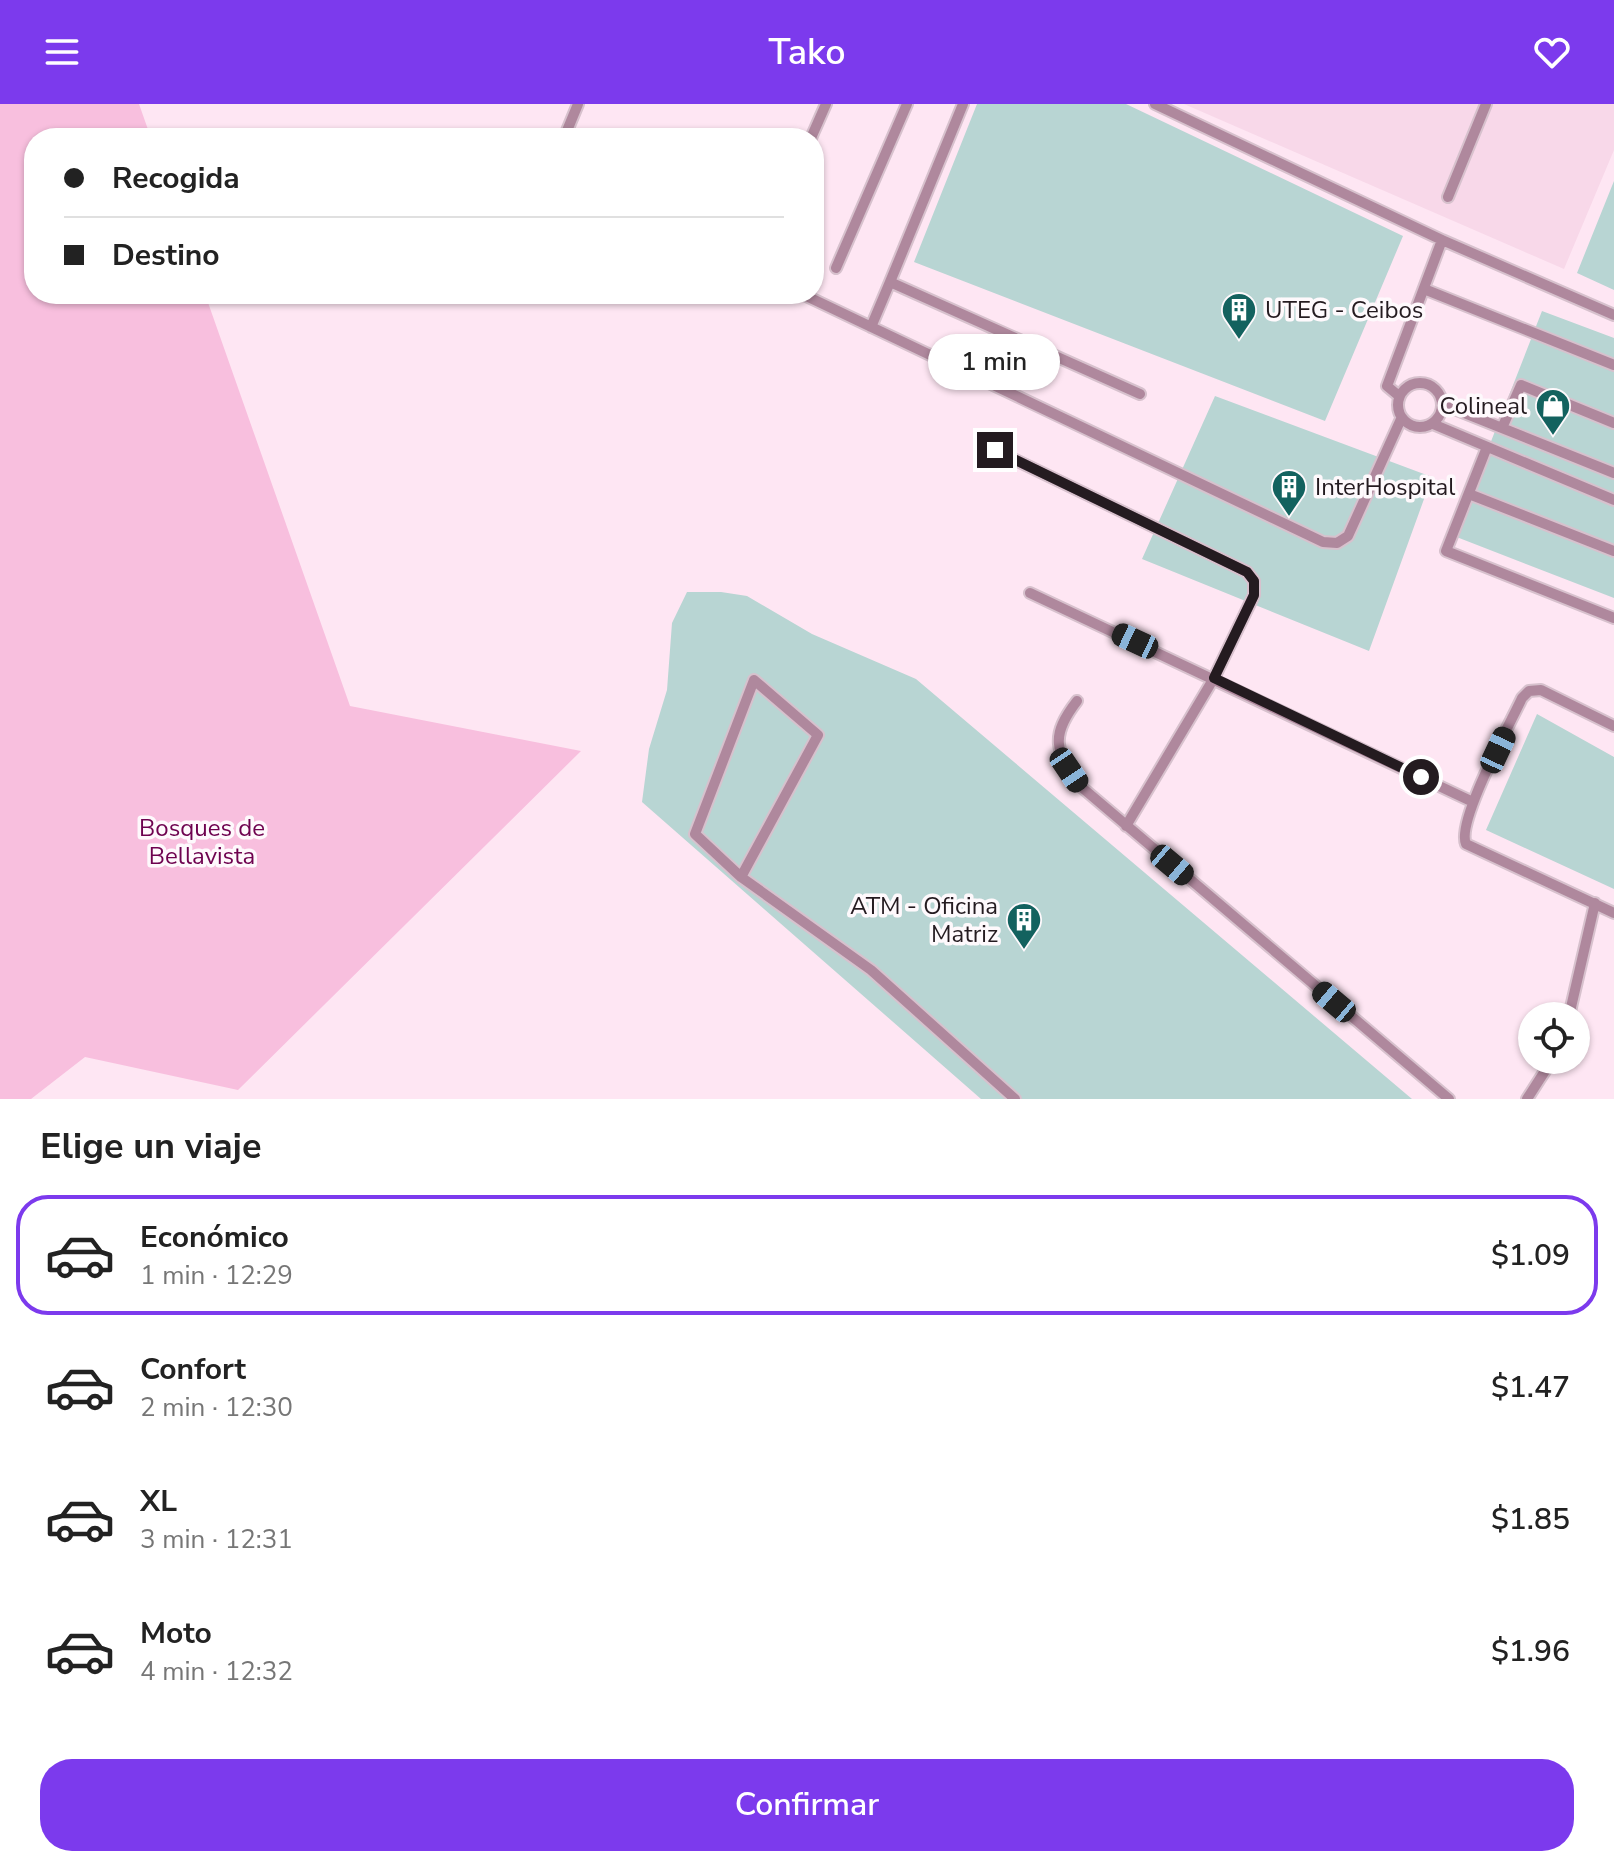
<!DOCTYPE html>
<html lang="es">
<meta charset="utf-8">
<style>
body{margin:0;font-family:"Nunito Sans",sans-serif;background:#f2f2f2;color:#222;height:100vh;display:flex;flex-direction:column;font-size:30px;white-space:nowrap}
*{box-sizing:border-box;margin:0}
p{font-size:26px;color:#767676}
.icon{flex:none;width:44px;height:44px;fill:none;stroke:currentColor;stroke-width:2;stroke-linecap:round;stroke-linejoin:round}
.map{position:relative;height:995px;overflow:hidden}
.details{display:flex;flex-direction:column;background:#fff;flex:1}
.details>*{flex:none}
.hud{position:absolute;left:24px;top:24px;width:800px;height:176px;border-radius:32px;box-shadow:0 2px 6px #0004;display:grid;align-content:center;height:176px;padding:0 40px;background:#fff}
.buttons{position:absolute;left:1518px;top:898px;display:grid;gap:16px}
.buttons a{display:grid;place-items:center;width:72px;height:72px;border-radius:50%;background:#fff;box-shadow:0 2px 6px #0004;font-size:40px}
.end{position:absolute;width:36px;height:36px;margin:-18px;border:10px solid #241b20;background:#fff;box-shadow:0 0 0 4px #fff}
.from{border-radius:50%}
.bubble{position:absolute;height:56px;border-radius:28px;background:#fff;box-shadow:0 2px 6px #0004;font-size:26px;font-weight:600;line-height:56px;text-align:center}
.car{position:absolute;width:24px;height:48px;margin:-24px -12px;border-radius:10px;box-shadow:0 0 6px 2px #0007;background:linear-gradient(#222 24%,#8ab4d8 0 40%,#222 0 76%,#8ab4d8 0 86%,#222 0)}
.hud b{display:flex;align-items:center;gap:28px;height:76px;font-size:30px}
.hud b+b{border-top:2px solid #e0e0e0}
.hud i{width:20px;height:20px;background:#222}
ul{padding:0;list-style:none}
li{display:flex;align-items:center;gap:24px;height:120px;margin:0 16px 12px;padding:0 24px;border:4px solid transparent;border-radius:32px}
li div{flex:1}
li b{display:block;font-size:30px}
li em{font-style:normal;font-weight:600}
li.current{border-color:#7c3aed}
li>.icon{width:72px;height:72px;stroke-width:1.5}
h2{padding:0 40px;font-size:36px;line-height:96px}
.cta{display:flex;gap:16px;margin-top:auto;padding:16px 40px}
.cta a{flex:1;height:92px;border-radius:32px;background:#7c3aed;color:#fff;font-size:32px;font-weight:600;line-height:92px;text-align:center}
header{display:flex;justify-content:space-between;align-items:center;height:104px;padding:0 40px;background:#7c3aed;color:#fff;font-size:36px;font-weight:600}
.map>svg:first-child{display:block}
.built{fill:#f8d8e9}
.green{fill:#f8bfde}
.building{fill:#b8d5d3}
.lines{fill:none;stroke-linecap:round;stroke-linejoin:round}
.lane-casing{stroke:#d7c1cd;stroke-width:14}
.lane{stroke:#af889d;stroke-width:10}
.route{stroke:#241b20;stroke-width:10}
.labels{text-anchor:middle;dominant-baseline:central;stroke-width:7;stroke-linejoin:round;paint-order:stroke}
.poi-label{font-size:24px;fill:#241b20;stroke:#fef9fc;text-anchor:start}
.park-label{font-size:24px;fill:#6e024f;stroke:#fef9fc}
</style>
<header><svg class="icon" aria-label="menu" viewBox="0 0 24 24"><path d="M4 6h16M4 12h16M4 18h16"/></svg>Tako<svg class="icon" aria-label="heart" viewBox="0 0 24 24"><path d="M12 20l-8-8c-3-5 5-10 8-4 3-6 11-1 8 4z"/></svg></header>
<div class="map">
<svg width="1614" height="995" viewBox="0 0 1614 995">
<rect width="100%" height="100%" fill="#fee6f3"/>
<path class="built" d="M1184,0H1614V46L1564,165Z"/>
<path class="green" d="M0,0H139L151,34H34V190H205L350,602L581,647L238,986L85,953L31,995H0Z"/>
<path class="building" d="M977,0H1126L1403,132L1325,317L914,158Z
M1614,77V186L1577,169Z
M1542,207L1614,234V494L1454,432Z
M1215,292L1432,373L1369,547L1142,455Z
M687,488H721L747,492L812,530L916,575L1412,995H981L642,698L649,645L667,586L672,519Z
M1537,610L1614,653V785L1486,726Z"/>
<g class="lines">
<defs>
<path id="lane" d="M963,0L890,178L1140,290
M1155,0L1442,136L1614,211
M564,34L578,0
M811,34L826,0
M1448,93L1486,0
M836,164L907,0
M1424,185L1614,261
M802,190L1323,438L1337,439L1348,432L1401,315
M871,223L890,178
M1398 301a22 22 0 1 1 44 0a22 22 0 1 1-44 0Z
M1399,292L1387,282L1442,136
M1442,300L1614,369
M1433,320L1614,396
M1502,324L1521,281L1614,319
M1487,343L1446,447L1614,514
M995,346L1247,468L1254,477V491L1214,574L1126,722
M1469,390L1614,447
M1030,489L1473,698
M1077,597C1050,632 1055,646 1079,681L1449,995
M1614,622L1541,586L1529,587L1522,594C1510,620 1456,718 1466,740L1614,809
M741,773L818,631L754,576L695,730L741,773L871,866L1015,995
M1569,912L1595,799
M1527,995L1552,956"/>
</defs>
<use href="#lane" class="lane-casing"/>
<use href="#lane" class="lane"/>
</g>
<g class="lines">
<path class="route" d="M995,346L1247,468L1254,477V491L1214,574L1421,673"/>
</g>
<defs>
<symbol id="building-pin" viewBox="-11 -11 22 30"><path d="M0 17L-7.5 6A9.5 9.5 0 1 1 7.5 6Z" fill="#13625f" stroke="#fef9fc"/><path d="M-4-6H4V6H1V3H-1V6H-4ZM-2.5-4.3h1.7v1.8h-1.7ZM.8-4.3h1.7v1.8H.8ZM-2.5-1h1.7V.8h-1.7ZM.8-1h1.7V.8H.8Z" fill="#fff"/></symbol>
<symbol id="shop-pin" viewBox="-11 -11 22 30"><path d="M0 17L-7.5 6A9.5 9.5 0 1 1 7.5 6Z" fill="#13625f" stroke="#fef9fc"/><path d="M-5-2.5h2.3a2.7 3.5 0 0 1 5.4 0H5L5.5 6h-11ZM-1.5-2.5h3a1.5 2.3 0 0 0-3 0Z" fill="#fff"/></symbol>
</defs>
<g fill-rule="evenodd">
<use href="#building-pin" x="1219" y="186" width="40" height="54"/>
<use href="#shop-pin" x="1533" y="282" width="40" height="54"/>
<use href="#building-pin" x="1269" y="363" width="40" height="54"/>
<use href="#building-pin" x="1004" y="796" width="40" height="54"/>
</g>
<g class="labels">
<g class="poi-label">
<text x="1265" y="206">UTEG - Ceibos</text>
<text x="1527" y="302" text-anchor="end">Colineal</text>
<text x="1315" y="383">InterHospital</text>
<text x="998" y="802" text-anchor="end">ATM - Oficina<tspan x="998" dy="28">Matriz</tspan></text>
</g>
<g class="park-label">
<text x="202" y="724">Bosques de<tspan x="202" dy="28">Bellavista</tspan></text>
</g>
</g>
</svg>
<div class="buttons">
<a><svg class="icon" aria-label="locate" viewBox="0 0 24 24"><circle cx="12" cy="12" r="6"/><path d="M12 2v4M12 18v4M2 12h4M18 12h4"/></svg></a>
</div>
<i class="end from" style="left:1421px;top:673px"></i>
<i class="end" style="left:995px;top:346px"></i>
<div class="bubble" style="left:928px;top:230px;width:132px">1 min</div>
<i class="car" style="left:1135px;top:537px;rotate:295deg"></i>
<i class="car" style="left:1498px;top:646px;rotate:25deg"></i>
<i class="car" style="left:1069px;top:666px;rotate:146deg"></i>
<i class="car" style="left:1172px;top:761px;rotate:130deg"></i>
<i class="car" style="left:1334px;top:898px;rotate:310deg"></i>
<div class="hud">
<b><i class="from"></i>Recogida</b>
<b><i></i>Destino</b>
</div>
</div>
<section class="details">
<h2>Elige un viaje</h2>
<ul>
<li class="current"><svg class="icon" aria-label="car" viewBox="0 0 24 24"><path d="M5 17H2v-5l4-1 3-4h7l3 4 3 1v5h-3M9 17h6M6 11h13"/><circle cx="7" cy="17" r="2"/><circle cx="17" cy="17" r="2"/></svg><div><b>Económico</b><p>1 min · 12:29</p></div><em>$1.09</em></li>
<li><svg class="icon" aria-label="car" viewBox="0 0 24 24"><path d="M5 17H2v-5l4-1 3-4h7l3 4 3 1v5h-3M9 17h6M6 11h13"/><circle cx="7" cy="17" r="2"/><circle cx="17" cy="17" r="2"/></svg><div><b>Confort</b><p>2 min · 12:30</p></div><em>$1.47</em></li>
<li><svg class="icon" aria-label="car" viewBox="0 0 24 24"><path d="M5 17H2v-5l4-1 3-4h7l3 4 3 1v5h-3M9 17h6M6 11h13"/><circle cx="7" cy="17" r="2"/><circle cx="17" cy="17" r="2"/></svg><div><b>XL</b><p>3 min · 12:31</p></div><em>$1.85</em></li>
<li><svg class="icon" aria-label="car" viewBox="0 0 24 24"><path d="M5 17H2v-5l4-1 3-4h7l3 4 3 1v5h-3M9 17h6M6 11h13"/><circle cx="7" cy="17" r="2"/><circle cx="17" cy="17" r="2"/></svg><div><b>Moto</b><p>4 min · 12:32</p></div><em>$1.96</em></li>
</ul>
<div class="cta"><a>Confirmar</a></div>
</section>
